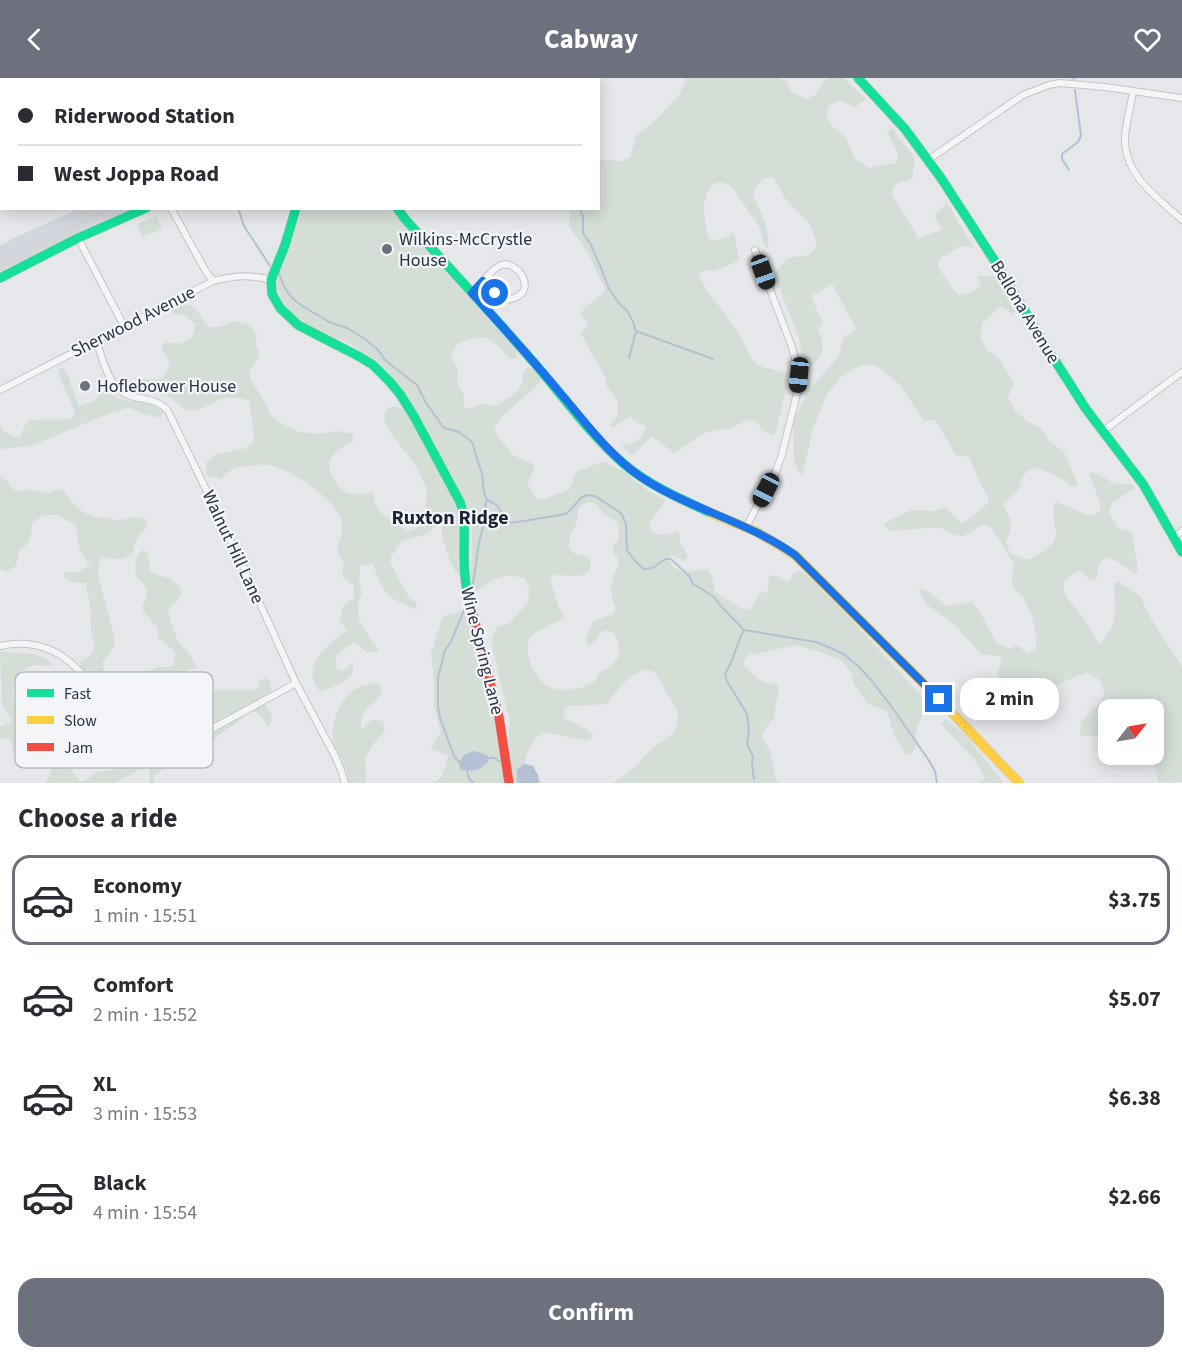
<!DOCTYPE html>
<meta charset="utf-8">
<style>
body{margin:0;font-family:"Source Sans 3",sans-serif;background:#f2f2f3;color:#2b2b33;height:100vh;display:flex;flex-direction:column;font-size:22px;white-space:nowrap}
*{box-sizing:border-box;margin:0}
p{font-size:20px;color:#7c7c81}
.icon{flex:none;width:33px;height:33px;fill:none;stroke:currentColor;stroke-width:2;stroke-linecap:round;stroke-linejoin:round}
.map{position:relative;height:705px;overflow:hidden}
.details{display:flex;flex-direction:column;background:#fff;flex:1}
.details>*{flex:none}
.hud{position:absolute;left:0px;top:0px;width:600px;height:132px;box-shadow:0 3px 15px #0003;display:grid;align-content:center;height:132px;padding:0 18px;background:#fff}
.needle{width:39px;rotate:59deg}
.controls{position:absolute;left:1098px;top:621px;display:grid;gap:12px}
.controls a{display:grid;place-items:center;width:66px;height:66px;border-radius:12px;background:#fff;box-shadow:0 3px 15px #0003;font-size:30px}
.end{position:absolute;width:27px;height:27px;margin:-14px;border:8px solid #1a73e8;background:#fff;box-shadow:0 0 0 3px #fff}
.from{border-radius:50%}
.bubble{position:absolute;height:42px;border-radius:18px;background:#fff;box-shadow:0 3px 15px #0003;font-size:20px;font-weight:700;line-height:42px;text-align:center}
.car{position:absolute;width:18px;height:36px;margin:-18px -9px;border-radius:8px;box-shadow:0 0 4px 2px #0007;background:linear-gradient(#222 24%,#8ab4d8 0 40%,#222 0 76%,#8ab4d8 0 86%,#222 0)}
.hud b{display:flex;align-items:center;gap:21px;height:57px;font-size:22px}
.hud b+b{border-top:2px solid #e1e1e2}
.hud i{width:15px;height:15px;background:#2b2b33}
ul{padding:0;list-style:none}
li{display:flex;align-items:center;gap:18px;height:90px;margin:0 12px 9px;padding:0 6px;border:3px solid transparent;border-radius:18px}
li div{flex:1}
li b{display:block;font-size:22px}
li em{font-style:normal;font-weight:700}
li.current{border-color:#6c717d}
li>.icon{width:54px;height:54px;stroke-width:1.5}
h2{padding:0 18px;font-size:27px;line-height:72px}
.button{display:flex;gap:12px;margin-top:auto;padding:12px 18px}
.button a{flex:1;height:69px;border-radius:18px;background:#6c717d;color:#fff;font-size:24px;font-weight:700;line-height:69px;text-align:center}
header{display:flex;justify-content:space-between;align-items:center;height:78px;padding:0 18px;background:#6c717d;color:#fff;font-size:27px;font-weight:700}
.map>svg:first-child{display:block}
.built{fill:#d4d6dd}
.green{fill:#d4ddd6;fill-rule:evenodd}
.water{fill:#b5c0d4}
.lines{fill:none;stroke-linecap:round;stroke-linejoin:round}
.stream{stroke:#b5c0d4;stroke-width:2}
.street-casing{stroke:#c3c5c8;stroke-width:8}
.fast-casing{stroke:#c3c5c8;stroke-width:10}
.slow-casing{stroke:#c3c5c8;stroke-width:10}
.jam-casing{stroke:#c3c5c8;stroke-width:10}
.street{stroke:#f4f5f6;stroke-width:6}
.fast{stroke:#16e098;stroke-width:9}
.slow{stroke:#ffcf43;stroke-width:9}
.jam{stroke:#f24e42;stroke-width:9}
.tram{stroke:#cecfd1;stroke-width:1.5}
.route{stroke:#1a73e8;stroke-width:8}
.poi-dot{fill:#6c717d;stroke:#f3f5f8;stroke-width:2}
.labels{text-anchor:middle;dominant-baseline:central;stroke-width:4.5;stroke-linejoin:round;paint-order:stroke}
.poi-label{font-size:18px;fill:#2b3243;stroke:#f3f5f8;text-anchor:start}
.street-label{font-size:18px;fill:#2b3243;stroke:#f3f5f8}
.neighbourhood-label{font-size:20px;font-weight:bold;fill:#1d2334;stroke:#f3f5f8}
.key{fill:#f3f5f8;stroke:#b7bac2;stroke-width:1.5}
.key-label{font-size:16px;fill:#2b3243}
</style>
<header><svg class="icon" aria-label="back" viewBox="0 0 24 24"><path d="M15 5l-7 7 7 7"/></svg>Cabway<svg class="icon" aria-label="heart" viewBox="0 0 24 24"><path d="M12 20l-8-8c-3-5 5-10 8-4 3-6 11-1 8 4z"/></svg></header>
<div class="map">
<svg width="1182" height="705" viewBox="0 0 1182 705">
<rect width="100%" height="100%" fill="#e5e7ea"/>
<path class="built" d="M78,131H131L87,150L0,194V168L14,160Z"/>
<path class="green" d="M686,0H779L786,3L791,14L807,21L814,18L827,0H843L866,21L854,30C842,21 840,20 828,29L826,37L832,48L845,58L855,81L869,90L895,85L898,82L897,73L887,54L892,50L915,81L912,101C901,104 892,104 892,117L919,161L942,151L934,138L947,125L974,170L960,168L941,180L937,187L952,210L959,217C969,217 975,213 981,206L977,198H994L1016,234L1012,236L1001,228L983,244L980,258L986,271L1000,282L1014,306L1008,320L1015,333L1027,343L1041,350L1048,362L1064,374L1078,407L1073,409L1064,402L1038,390L1028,392L1022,400L1019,411L1003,426C1013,445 1013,445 1006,464L1010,475L1024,481H1030L1044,473L1054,464L1056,456L1053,435L1055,423L1085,436L1094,437L1100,432V425L1089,395H1097L1113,405L1133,407L1135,410L1112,425L1109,433C1112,440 1114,450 1123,452C1132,454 1124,450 1132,455L1138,491L1136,496L1115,482L1105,480L1099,486L1096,501L1090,502L1081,493C1075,494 1073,496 1069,499C1053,511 1075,528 1082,538C1088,547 1093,558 1099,567C1119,546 1116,533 1114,506L1117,503L1140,518L1150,539L1182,589V704L1159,705L1153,685L1144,677L1154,676V632H1108V662L1100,659L1080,657L1081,644L1100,624L1105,616L1100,602L1087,594L1045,612L1036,622L1022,629C1013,624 1001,613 998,602C996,595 1000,588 1002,582L1000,578L981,576L951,543L927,527L919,513L920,510L926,512L947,528L972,524L982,538L996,564L1008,571L1017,567L1028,576L1035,572L1037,561L1032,537L1023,519L1014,511L1012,504L1014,486L991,449L984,446L963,458L953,457L940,449L891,453L884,448L885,445L910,432L936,433L945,429L962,445L975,437L988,425V419L979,402L969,379L956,377L935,342L924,343L899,306L888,296L875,287H861L842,298L827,316L812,353L803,396L801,397L796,389L793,375L794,342L808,313L840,277L842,261L856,251L832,206L811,218L823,246L818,250C825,270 826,279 806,291L799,261L775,199L776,193L788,180L808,177L815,171L817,165L810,146L785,120L773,99C761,98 758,106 753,116C760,133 771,152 768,170L765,169L759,148L731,108L721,104L716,105L709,110L703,128L707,155L711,162L716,163L734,155L739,182L715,193L703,192L699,197L706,211L739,255L751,280L757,287L789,296L776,354L773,357L764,353L754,342L745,343L731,350L706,354L674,375L652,358L633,377H631L621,366C633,369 644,360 646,348L636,344L630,338L612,350L610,347L617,338L618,322L607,309L604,297L581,256L589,247L581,236L584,230L606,213L589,177L569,148L570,135L567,131L598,130L599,82L622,83L630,79L637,57L656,42L680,16Z
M302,131H390L517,273L516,280L510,281C503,273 494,261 482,259C478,259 472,261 468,262C458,263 454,270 451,279L458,291L457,304L463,315L464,322L463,329L469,331L482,326L495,328C510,318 525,314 523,294L528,289L535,292L540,296L541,304L501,339L494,350L496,356L514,378L533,386L534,393L527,404L533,416L537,421H545L570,411L573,404L574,397L579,393L598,385L604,384L625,394L647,412L665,422C662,434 651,435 649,449C657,461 666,457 678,453L680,459V466L688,477L685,483L672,477L668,482C686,512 713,468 714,513L742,531L749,532L761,515L768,513L769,499L776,497C780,500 784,504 790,502L793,496L800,493L817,505L825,516L836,525L927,624C927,633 919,641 917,651C914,662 920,662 912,675L905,676L895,659L886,632L873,628L867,625L855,608L851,594L842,583L823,575L796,567L757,576L750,575L745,581L744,587C757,601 759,605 778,606C781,618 773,627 775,638L763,654V661L770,673L775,699L778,705H611C628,698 638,685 651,672C659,664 674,659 677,647C681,635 674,626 668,617C663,610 660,598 653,594C637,584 614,616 607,626L569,628L564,633V640C573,645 588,649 593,658L587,662L547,655C531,657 529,672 524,686L533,688L541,705H512L508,677L510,638L507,633L491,563L496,550L509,545L528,525L529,511L525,501C502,493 496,501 476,513L470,510L472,470V440L462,418L423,343L404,312L380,285L347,264L315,252L289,233L276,213V200L294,156ZM589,424L596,426L604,436L616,443L619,450L618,463L613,467V474L617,479L619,486C611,501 608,515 616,530L613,536L594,543L585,561L588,567L594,565L601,554L607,552L614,555C623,575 622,580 603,593C597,596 598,598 595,603C591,608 571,612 564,612C558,612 547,609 542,604C533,595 521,570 531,558C534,555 558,543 564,540L562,533L558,528L550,501L554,496C568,498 592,503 591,483L586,478L573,475L569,470C569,465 569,459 571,455C572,452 575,449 576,446C580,435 573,429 589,424Z
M157,138L162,151L142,159L137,146Z
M185,226C208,231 198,263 233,243L250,247L257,258L255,265L260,277L249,294L250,301L265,324L270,336L280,345L299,354L319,356L340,353L352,356L354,363C345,367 332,374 329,385C328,390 331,395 333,399C342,419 355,419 373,414C374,419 374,424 376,428C379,435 400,451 407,452C413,453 419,448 425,446L427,411L416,388L390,354L384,342L385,335L390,329H397L403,331L412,340L422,365L448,407L461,447L458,486L461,499C451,491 444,467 442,455C442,450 443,445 442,440L437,444L429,455L402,463L391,479L390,485L403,509L410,521L416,523L417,532C385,518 385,519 373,486L360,488L359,501L362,515L358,527L359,541L372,564L380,574L366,573L354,564C343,572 333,575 336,590L342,593L353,585C354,597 350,601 340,605C333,608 328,612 320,613C307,598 312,585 325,571C331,564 338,557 347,553L339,542L343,528L354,520L353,507L342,499L344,485L337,474C338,466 343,455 342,446C340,423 293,394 273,388C264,385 240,388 231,392C228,394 224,398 221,401L207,398L206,385L216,376L243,371L254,364C254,350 250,337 250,323L237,319L223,320L199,331L186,333C178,325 171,319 161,315C153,312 145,311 138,305L144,301C162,302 164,303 170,286L161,268L167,264L180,266L192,259L196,246L185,237L172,236L171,229Z
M64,290C70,300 74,317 79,328L92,324L106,311L117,320L130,324L137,323L150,326L163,334L161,340L142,336L129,329L110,335L41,364L27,368L0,371V346C3,354 11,359 20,359L25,347L30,342L71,341L75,336C71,320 60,307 58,291Z
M0,399L5,401L14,412L21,413L28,412L49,415L62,411C76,430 80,436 103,440C108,440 113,442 117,442C129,441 138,435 148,443C146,451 142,453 138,459C135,463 135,469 133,473C127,485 113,480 102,479L99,484L98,498L115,561L114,568L102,585L106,598L108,611L113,616L119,614L126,602L133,594C147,598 149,591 160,589C164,589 168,589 172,589L175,582V575L166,566L159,561L157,549L143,533L142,527C146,522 149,514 145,508C143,503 137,502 136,497C134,491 136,483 137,477L143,472L148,475L150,494L170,501L181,510C181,524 174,522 168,533C171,542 173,552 177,561C183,571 193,578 196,589L177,597L167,606L154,614L147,625L139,644C145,657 148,673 163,675L169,671L180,655L193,649C195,641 193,633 196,625C204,608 238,612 254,613L259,608L260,602L266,599L270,604L272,613L192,659L263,625L271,636L272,642L269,648L257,635L251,632C246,637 241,642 235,646C225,652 217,656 211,667L204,670L203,677L197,680L184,677L155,697L154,705H149L150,696L148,689L142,687C136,696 124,699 115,705H46L55,686L51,681L31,677L36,673H42L47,678C77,680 64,689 81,704C88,702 92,696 99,694C103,693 109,693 114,692C125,690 137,683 144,675L121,638C109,632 104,619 96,608C92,603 86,599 83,593C80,589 81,589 80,584L91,577L95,571L91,552V535L86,506L85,505L72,504L65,500L64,494H77L90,488L79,472L77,452L75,446L57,437H43L32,445C31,458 32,465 20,471C16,482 20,488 7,494L0,491Z
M466,533L494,630L505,705H432L442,699L448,679L446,676L433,672L431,669L441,654L434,628V602L431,576L442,540L450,536Z
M0,574L35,576L49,582L51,588C44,588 38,586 32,588C14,594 5,621 21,634L45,621L64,612L70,617L43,638L38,651L33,656L29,662V675L23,679L17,678L13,673L10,660L0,661V649L5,647L11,643L9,637L2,626Z
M376,605L382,608C380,626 369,624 363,637C361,641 361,647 361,652L372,642L383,643L385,653L374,665L365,679L366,705H348L347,694L342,683L343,681C322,664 336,621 357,610C362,607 370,606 376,605Z
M946,641L966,658L1004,705H979L985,700L975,682L950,656L941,645Z"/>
<path class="water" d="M474,673L487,677L489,682C483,692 470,695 460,691L459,684L464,677Z
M524,686L533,688L538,697L539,705H517V691Z"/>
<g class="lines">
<path class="stream" d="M139,0L140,2
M1073,0L1074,1
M1069,92L1062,81V76L1078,64L1081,58L1075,12
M238,130L244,148L270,188
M579,130L583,138V155L591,167L602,192L609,211L619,225L628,234L633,244L636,253L629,280
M279,195L284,209L292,220L301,227L329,244L347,250L365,261L377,271L386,283L417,307L426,325L444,350L459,354L472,364L482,396L484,414L487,422L485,426L487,439
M636,253L713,281
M487,422C503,427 499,437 511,445L566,436L582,419L588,417L595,418L621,435L626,446L627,472L635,483L644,491L653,490L665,481H671L689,498L693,506L713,518L720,527L744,552L816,564L833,571L845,577L859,589L871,602L891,628L928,681L935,693L937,705
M472,510C477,488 476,465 485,444
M744,552C736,566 734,582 725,596L727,603L747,636L749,652L747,666L753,678L752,687L754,701
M487,680H494L501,684
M461,684H459L454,678L440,640L438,628V600L445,572L451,564L464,532
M467,693L469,701L474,705"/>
<defs>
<path id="street" d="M225,2L229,0
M1133,14C1131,27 1124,52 1125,65C1127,99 1158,120 1182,142
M928,82L1023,17L1049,7L1060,5L1105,9L1182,20
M0,105L2,104
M171,130L205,192L213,203
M78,160L124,248
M472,215C478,208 492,192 499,188C515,179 539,211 514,220C509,222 505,222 500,220C494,216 488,208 483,203
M96,262C101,276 107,300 117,310C132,325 154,316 168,333L242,486L296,605L335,678L341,692L345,705
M0,312L213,203C233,198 251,196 271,202
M1103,353L1182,294
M746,449L776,393L782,376L797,315L799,297L792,269L755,172
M1173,460L1182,453
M0,568C61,555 89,600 116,646
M195,660L296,605"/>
<path id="fast" d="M336,0V2
M858,0L905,51L941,100L996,185L1052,278L1086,331L1143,406L1182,474
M296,130L285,167L271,202L272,216L280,230L298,247L360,279L373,287L389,303L400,316L415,340L460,424C466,442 464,458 464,477C464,493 465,509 470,525
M397,130L405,141C447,187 489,233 530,280C561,315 588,355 624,386C650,408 681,421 711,435
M0,200L78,160L146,130"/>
<path id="slow" d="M711,435L757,454L795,477L939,621L1019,705"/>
<path id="jam" d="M525,2L528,0
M470,525L499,639L509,705"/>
</defs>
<use href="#street" class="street-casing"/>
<use href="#fast" class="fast-casing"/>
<use href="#slow" class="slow-casing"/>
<use href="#jam" class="jam-casing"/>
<use href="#street" class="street"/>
<use href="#fast" class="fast"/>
<use href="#slow" class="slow"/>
<use href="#jam" class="jam"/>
<path class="tram" d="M390,2L393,0
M410,2L413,0
M0,184L59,155L112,130"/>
</g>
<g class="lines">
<path class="route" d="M495,215L483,203L472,215C502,248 533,282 562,317C587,346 609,377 641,399C689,431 747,443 795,477L939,621"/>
</g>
<g class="poi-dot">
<circle cx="387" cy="171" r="6"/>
<circle cx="85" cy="308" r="6"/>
</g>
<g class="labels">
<g class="poi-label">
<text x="399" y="161">Wilkins-McCrystle<tspan x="399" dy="21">House</tspan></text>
<text x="97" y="308">Hoflebower House</text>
</g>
<g class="street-label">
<text transform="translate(1025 234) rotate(59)">Bellona Avenue</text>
<text transform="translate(133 244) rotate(-27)">Sherwood Avenue</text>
<text transform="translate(233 469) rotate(65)">Walnut Hill Lane</text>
<text transform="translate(482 573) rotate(76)">Wine Spring Lane</text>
</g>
<g class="neighbourhood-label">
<text x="450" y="440">Ruxton Ridge</text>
</g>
</g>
<rect x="15" y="594" width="198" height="96" rx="9" class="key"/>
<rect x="27" y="611" width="27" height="8" fill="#16e098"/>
<rect x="27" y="638" width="27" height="8" fill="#ffcf43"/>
<rect x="27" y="665" width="27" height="8" fill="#f24e42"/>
<g class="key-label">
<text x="64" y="621">Fast</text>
<text x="64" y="648">Slow</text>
<text x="64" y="675">Jam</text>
</g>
</svg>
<div class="controls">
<a><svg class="needle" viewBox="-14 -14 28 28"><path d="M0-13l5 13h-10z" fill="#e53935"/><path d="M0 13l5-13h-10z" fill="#7c7c81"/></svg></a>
</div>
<i class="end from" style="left:495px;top:215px"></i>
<i class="end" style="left:939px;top:621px"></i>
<div class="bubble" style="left:960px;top:600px;width:99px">2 min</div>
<i class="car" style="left:763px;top:194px;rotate:160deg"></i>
<i class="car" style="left:799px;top:297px;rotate:186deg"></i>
<i class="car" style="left:766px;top:412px;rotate:207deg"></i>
<div class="hud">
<b><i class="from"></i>Riderwood Station</b>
<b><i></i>West Joppa Road</b>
</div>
</div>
<section class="details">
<h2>Choose a ride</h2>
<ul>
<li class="current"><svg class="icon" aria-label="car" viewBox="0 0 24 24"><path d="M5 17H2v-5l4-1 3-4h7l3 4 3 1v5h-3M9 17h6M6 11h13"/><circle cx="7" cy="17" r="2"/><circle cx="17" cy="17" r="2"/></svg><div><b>Economy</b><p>1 min · 15:51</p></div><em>$3.75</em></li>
<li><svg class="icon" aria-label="car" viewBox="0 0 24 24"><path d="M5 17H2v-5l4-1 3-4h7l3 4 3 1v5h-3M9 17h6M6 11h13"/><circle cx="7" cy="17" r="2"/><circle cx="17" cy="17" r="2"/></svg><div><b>Comfort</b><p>2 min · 15:52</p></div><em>$5.07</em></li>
<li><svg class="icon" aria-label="car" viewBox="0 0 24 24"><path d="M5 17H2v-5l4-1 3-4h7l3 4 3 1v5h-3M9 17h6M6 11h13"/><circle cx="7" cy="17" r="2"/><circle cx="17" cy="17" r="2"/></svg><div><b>XL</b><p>3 min · 15:53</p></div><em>$6.38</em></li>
<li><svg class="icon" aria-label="car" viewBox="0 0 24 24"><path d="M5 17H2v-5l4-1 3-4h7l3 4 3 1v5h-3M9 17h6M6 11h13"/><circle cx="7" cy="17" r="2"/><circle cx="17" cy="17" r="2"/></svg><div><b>Black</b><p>4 min · 15:54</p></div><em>$2.66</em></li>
</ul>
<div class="button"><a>Confirm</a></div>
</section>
